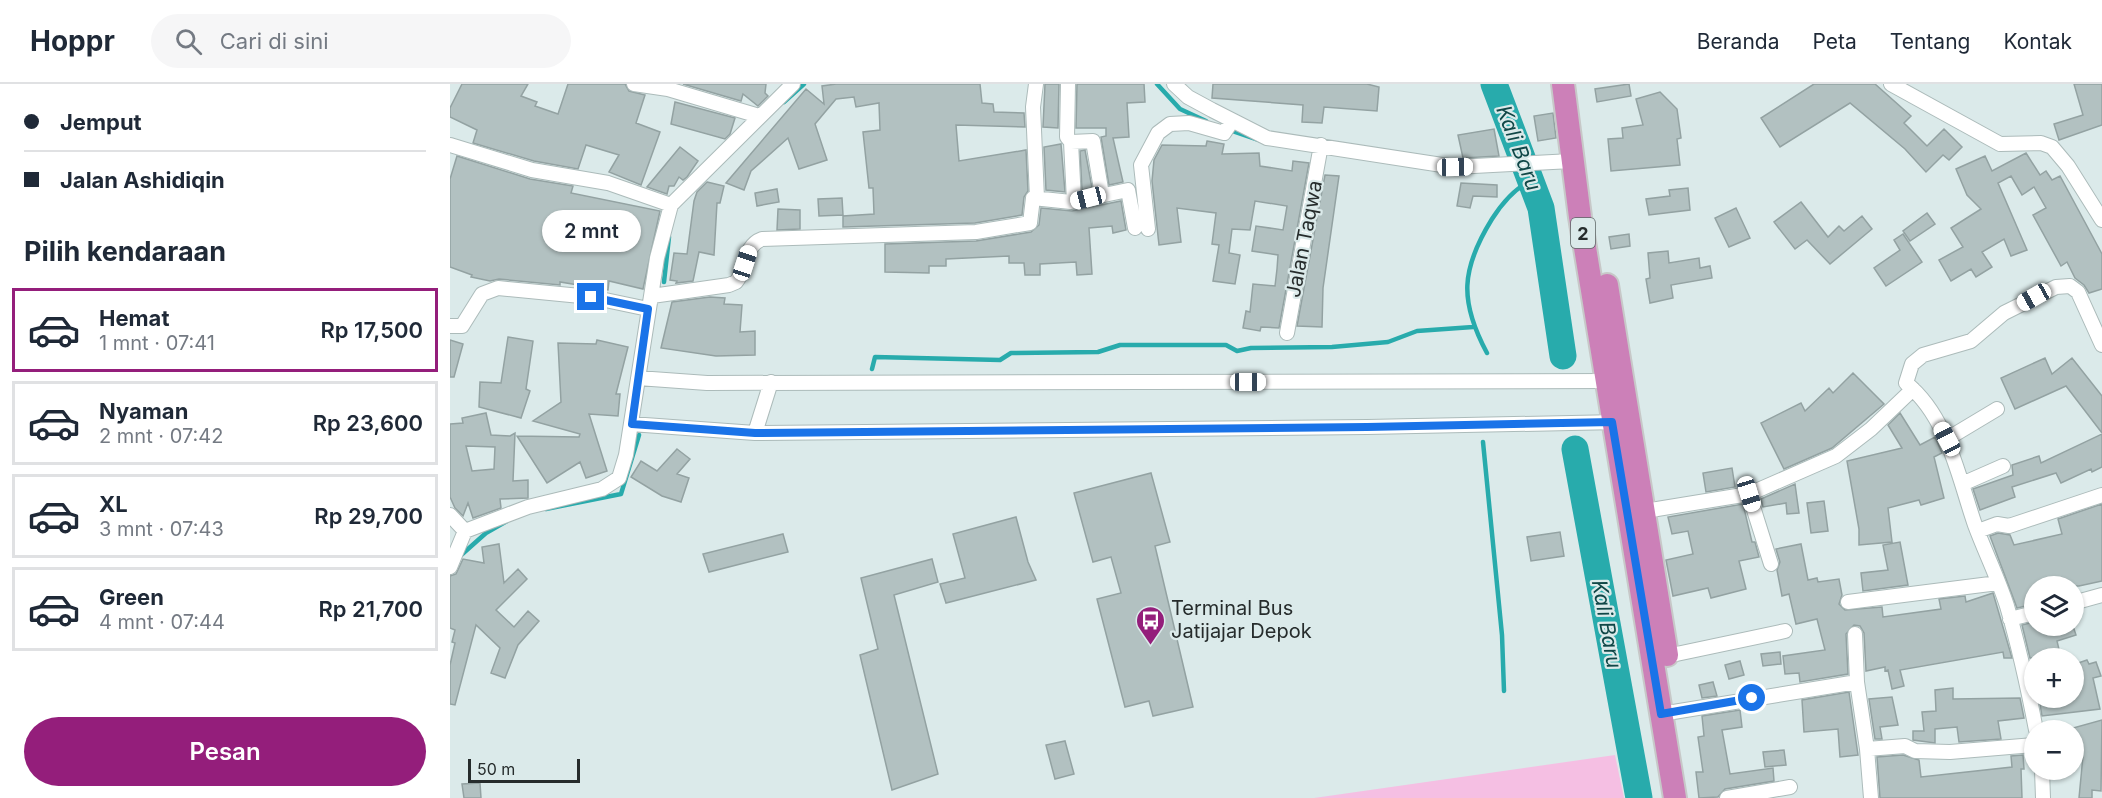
<!DOCTYPE html>
<html lang="id">
<meta charset="utf-8">
<style>
body{margin:0;font-family:Inter,sans-serif;background:#f6f6f7;color:#1f2937;height:100vh;display:flex;flex-direction:column;font-size:22px;white-space:nowrap}
*{box-sizing:border-box;margin:0}
p{font-size:20px;color:#747a83}
.icon{flex:none;width:33px;height:33px;fill:none;stroke:currentColor;stroke-width:2;stroke-linecap:round;stroke-linejoin:round}
.map{position:relative;flex:1;overflow:hidden}
.panel{display:flex;flex-direction:column;background:#fff;width:450px}
.panel>*{flex:none}
.guide{display:grid;align-content:center;height:132px;padding:0 24px;background:#fff}
.fabs{position:absolute;left:1574px;top:492px;display:grid;gap:12px}
.fabs a{display:grid;place-items:center;width:60px;height:60px;border-radius:50%;background:#fff;box-shadow:0 2px 4px #0004;font-size:30px}
.scale{position:absolute;left:18px;bottom:15px;width:112px;box-sizing:border-box;padding-left:6px;border:3px solid #262c2c;border-top:0;font-size:16px;line-height:21px;white-space:nowrap;color:#262c2c;-webkit-text-stroke:4px #dbeaea;paint-order:stroke}
.end{position:absolute;width:27px;height:27px;margin:-14px;border:8px solid #1a73e8;background:#fff;box-shadow:0 0 0 3px #fff}
.from{border-radius:50%}
.bubble{position:absolute;height:42px;border-radius:21px;background:#fff;box-shadow:0 2px 4px #0004;font-size:20px;font-weight:600;line-height:42px;text-align:center}
.car{position:absolute;width:18px;height:36px;margin:-18px -9px;border-radius:8px;box-shadow:0 0 4px 2px #0007;background:linear-gradient(#fff 24%,#345 0 40%,#fff 0 76%,#345 0 86%,#fff 0)}
.guide b{display:flex;align-items:center;gap:21px;height:57px;font-size:22px}
.guide b+b{border-top:2px solid #e0e1e3}
.guide i{width:15px;height:15px;background:#1f2937}
ul{padding:0;list-style:none}
li{display:flex;align-items:center;gap:18px;height:84px;margin:0 12px 9px;padding:0 12px;border:3px solid #e0e1e3;border-radius:0px}
li div{flex:1}
li b{display:block;font-size:22px}
li em{font-style:normal;font-weight:600}
li.selected{border-color:#941e7b}
li>.icon{width:54px;height:54px;stroke-width:1.5}
h2{padding:0 24px;font-size:27px;line-height:72px}
.action{display:flex;gap:12px;margin-top:auto;padding:12px 24px}
.action a{flex:1;height:69px;border-radius:36px;background:#941e7b;color:#fff;font-size:24px;font-weight:600;line-height:69px;text-align:center}
header{display:flex;align-items:center;gap:36px;box-sizing:border-box;height:84px;padding:0 30px;background:#fff;border-bottom:2px solid #e0e1e3}
header strong{font-size:28px}
nav{display:flex;gap:33px;margin-inline-start:auto;font-size:21px}
.search{width:420px;height:54px;background:#f6f6f7;display:flex;align-items:center;gap:15px;box-sizing:border-box;padding:0 21px;border-radius:33px;color:#747a83;font-size:22px}
main{display:flex;flex:1;min-height:0}
.map>svg:first-child{display:block}
.green{fill:#f5bfe3}
.lines{fill:none;stroke-linecap:round;stroke-linejoin:round}
.stream{stroke:#28abac;stroke-width:4.5}
.river{stroke:#28abac;stroke-width:27}
.building{fill:#b2c1c1;stroke:#93a2a2;stroke-width:1.5;fill-rule:evenodd}
.minor-casing{stroke:#acbbba;stroke-width:16}
.trunk-casing{stroke:#c7c8c8;stroke-width:26}
.minor{stroke:#fff;stroke-width:14}
.trunk{stroke:#cc80b8;stroke-width:22}
.route{stroke:#1a73e8;stroke-width:8}
.labels{text-anchor:middle;dominant-baseline:central;stroke-width:4.5;stroke-linejoin:round;paint-order:stroke}
.shield{fill:#dbeaea;stroke:#5c6565;stroke-width:1.5}
.shield-label{font-size:18px;font-weight:bold;fill:#262c2c}
.street-label{font-size:20px;fill:#262c2c;stroke:#dbeaea}
.poi-label{font-size:20px;fill:#262c2c;stroke:#dbeaea;text-anchor:start}
.water-label{font-size:21px;font-style:italic;fill:#104747;stroke:#dbeaea}
</style>
<header>
<strong>Hoppr</strong>
<div class="search"><svg class="icon" aria-label="search" viewBox="0 0 24 24"><circle cx="10" cy="10" r="6"/><path d="M15 15l6 6"/></svg>Cari di sini</div>
<nav><a>Beranda</a><a>Peta</a><a>Tentang</a><a>Kontak</a></nav>
</header>
<main>
<section class="panel">
<div class="guide">
<b><i class="from"></i>Jemput</b>
<b><i></i>Jalan Ashidiqin</b>
</div>
<h2>Pilih kendaraan</h2>
<ul>
<li class="selected"><svg class="icon" aria-label="car" viewBox="0 0 24 24"><path d="M5 17H2v-5l4-1 3-4h7l3 4 3 1v5h-3M9 17h6M6 11h13"/><circle cx="7" cy="17" r="2"/><circle cx="17" cy="17" r="2"/></svg><div><b>Hemat</b><p>1 mnt · 07:41</p></div><em>Rp 17,500</em></li>
<li><svg class="icon" aria-label="car" viewBox="0 0 24 24"><path d="M5 17H2v-5l4-1 3-4h7l3 4 3 1v5h-3M9 17h6M6 11h13"/><circle cx="7" cy="17" r="2"/><circle cx="17" cy="17" r="2"/></svg><div><b>Nyaman</b><p>2 mnt · 07:42</p></div><em>Rp 23,600</em></li>
<li><svg class="icon" aria-label="car" viewBox="0 0 24 24"><path d="M5 17H2v-5l4-1 3-4h7l3 4 3 1v5h-3M9 17h6M6 11h13"/><circle cx="7" cy="17" r="2"/><circle cx="17" cy="17" r="2"/></svg><div><b>XL</b><p>3 mnt · 07:43</p></div><em>Rp 29,700</em></li>
<li><svg class="icon" aria-label="car" viewBox="0 0 24 24"><path d="M5 17H2v-5l4-1 3-4h7l3 4 3 1v5h-3M9 17h6M6 11h13"/><circle cx="7" cy="17" r="2"/><circle cx="17" cy="17" r="2"/></svg><div><b>Green</b><p>4 mnt · 07:44</p></div><em>Rp 21,700</em></li>
</ul>
<div class="action"><a>Pesan</a></div>
</section>
<div class="map">
<svg width="1652" height="714" viewBox="0 0 1652 714">
<rect width="100%" height="100%" fill="#dbeaea"/>
<path class="green" d="M1165,671L1174,714H864Z"/>
<g class="lines">
<path class="stream" d="M707,0L730,25L756,37
M334,18L354,0
M777,45L809,56
M214,198L219,153
M1037,269C1009,217 1011,185 1042,135C1051,121 1065,104 1081,97
M422,285L425,273L550,276L561,269L648,268L670,261H776L787,267L801,264L882,263L938,258L967,247L1023,243
M1033,358L1052,551L1054,607
M96,425L171,410L189,351
M9,473L36,449L57,437"/>
<path class="river" d="M1044,0L1091,124L1113,272
M1125,365L1189,714"/>
</g>
<path class="building" d="M12,0H78L71,12L87,18L85,22L108,30L118,0H175L179,7L195,11L186,39L210,48L191,101L159,88L169,71L136,61L128,85L84,77L23,59L27,46L0,33V24Z
M233,0H316L315,9L318,12L308,22L293,10L291,17Z
M386,0H530L532,19L543,20L544,28L574,29L575,43L506,41L509,77L576,66L578,107L574,113L572,131L525,139L393,143V132L424,130L423,104H419L413,48L430,46L429,19L406,23L404,13L386,15L365,40L377,76L349,85L338,54L301,87L294,106L276,99L356,5L374,20L372,2Z
M595,0H609L608,44L593,43Z
M627,0H694L695,18L677,19L679,53L663,54L673,98L659,101L651,53L656,52V44H626Z
M763,0H917L929,3L927,27L874,23L872,39L852,38L853,21L762,14Z
M1179,0L1181,12L1147,18L1145,5Z
M1364,0H1425L1461,32L1454,39L1477,62L1494,45L1512,63L1499,76L1493,71L1476,88L1455,65L1400,19L1330,63L1311,34Z
M1624,0H1652V41L1609,56L1604,40L1633,31Z
M1210,8L1227,25L1231,54L1227,55L1230,81L1161,87L1158,55L1173,54L1172,44L1193,41L1186,15Z
M225,18L285,34L280,50L275,55L221,40Z
M1103,29L1106,54L1088,57L1084,32Z
M1044,45L1049,72L1013,74L1008,51Z
M757,57L774,60L772,70L809,69L810,82L842,87L843,77L859,79L829,244L811,243L810,247L793,244L796,227L800,228L803,200L825,202L827,185L828,171L802,167L806,142L833,146L837,122L805,117L800,146L782,145L779,169L790,171L785,200L763,197L769,161L762,160L766,129L727,124L731,158L709,161L702,97L704,76L712,61L756,62Z
M611,60L615,108L596,106L594,63Z
M230,63L248,77L237,93L233,96L229,93L224,102H219L217,110L197,103Z
M635,66L642,104L632,106L630,67Z
M1576,69L1590,91L1596,87L1602,96L1610,92L1652,170V205L1639,209L1634,201L1625,194L1617,178L1611,182L1583,131L1596,124L1584,103L1572,111L1561,92L1548,99L1577,166L1561,172L1554,155L1532,168L1542,183L1526,193L1521,185L1501,197L1489,176L1513,163L1501,144L1531,125L1517,111L1506,85L1535,72L1542,87Z
M7,72L80,95L123,102L121,109L210,127L193,205L159,197L158,206L110,198V201L49,195L40,197L21,193L22,191L0,183V95Z
M875,91L889,92L873,204L872,243L847,242Z
M257,98L274,102L270,119H267L264,171L249,168L243,197L226,199L227,197L220,196L224,169L237,170L244,117L247,108Z
M1011,99L1047,101V113L1023,112L1020,124L1007,122Z
M1238,104L1240,126L1199,131L1196,115L1220,112L1219,106Z
M327,105L329,118L307,122L305,109Z
M392,114L393,131L369,132L368,115Z
M671,117L676,146L663,149L662,142L639,144L642,190L627,191L626,178L590,180V191H575L574,179H559V172L496,175V182H479V189L435,188V160L526,157L581,148L589,141L591,124L622,127Z
M1351,118L1378,153L1389,142L1394,147L1412,132L1422,145L1380,180L1357,156L1345,165L1324,138Z
M1286,124L1300,154L1279,163L1265,134Z
M328,125L350,126V145L327,146Z
M1477,129L1485,140L1460,157L1453,147Z
M1179,150L1180,162L1161,165L1159,153Z
M1453,150L1472,178L1436,202L1424,184L1450,166L1444,156Z
M1218,167L1219,179L1249,174L1250,184L1260,182L1262,194L1221,201L1223,214L1200,219L1196,195L1200,194L1198,169Z
M260,213L275,214L274,220L292,221L290,248L305,247V271L266,272L211,264L222,218Z
M58,253L83,257L76,305L80,307L71,334L29,323L30,298L51,299Z
M0,256L13,260L4,293H0Z
M147,256L178,263L166,310H170L168,332L139,330L157,387L136,394L130,378L97,399L67,352L129,353L130,350L83,337L111,318L108,259L146,260Z
M1595,274L1602,290L1622,274L1652,312V349L1616,302L1565,325L1551,294Z
M1403,289L1434,320L1382,364L1334,385L1311,339L1351,319L1355,327L1379,304L1383,309Z
M36,329L41,351L60,352L65,349L63,397L78,396V414L50,415L51,424L23,434L18,419L13,432L5,424L0,413V340L13,339L12,334ZM16,362L45,363L44,385L22,387Z
M1450,329L1470,361L1485,353L1492,369L1484,373L1494,414L1471,421L1469,416L1438,424L1442,458L1409,461V445L1397,377L1452,364L1438,341Z
M1652,350V383L1642,388L1641,385L1611,399L1606,389L1562,403L1565,413L1530,426L1523,405L1563,391L1562,381L1589,372L1591,379Z
M227,365L240,375L227,390L239,394L231,418L212,412L181,393L191,377L207,387Z
M1282,384L1285,403L1256,408L1253,389Z
M701,389L720,458L705,462L743,623L703,632L699,617L675,623L647,515L671,509L661,473L643,478L624,409Z
M1345,400L1349,429L1337,430L1336,419L1313,423L1311,415Z
M1374,417L1378,447L1361,449L1357,419Z
M1293,420L1302,458H1305L1309,473L1289,477L1296,505L1261,514L1258,504L1223,512L1216,476L1243,470L1238,447L1222,450L1218,433Z
M1652,420V497L1629,502H1584V520L1567,524L1540,452L1548,449L1560,451L1564,461L1612,450L1608,435Z
M566,433L578,478L586,496L496,519L490,500L515,494L503,450Z
M1110,448L1114,472L1081,477L1077,453Z
M333,450L338,468L259,488L253,470Z
M1450,458L1458,501L1413,507L1411,489L1438,486L1433,461Z
M49,460L54,499L68,485L77,495L46,526L64,543L78,527L89,537L68,561L55,594L41,589L50,564L26,541L5,621L0,620V581L5,559L2,558L5,546L0,544V492L6,490L13,475L34,479L32,463Z
M1351,460L1358,496L1367,494L1368,498L1389,495L1392,511L1389,520L1395,526L1432,523L1433,533L1491,525L1489,515L1515,512L1516,518L1543,509L1562,574H1554L1553,568L1450,586L1454,602L1442,605L1438,586L1435,587V583L1416,587L1414,549L1410,542L1404,541L1396,550L1398,590L1350,598L1349,589L1335,590L1333,572L1375,566L1367,535L1346,540L1339,510L1332,512L1327,486L1330,478L1326,465Z
M482,475L488,498L444,511L488,690L442,706L410,571L428,565L411,494Z
M1584,538V542H1623L1626,551L1607,557L1611,574H1580L1572,541Z
M1330,568L1331,580L1313,582L1311,570Z
M1637,576L1639,580L1646,578L1651,592L1643,594L1650,625L1592,632L1589,614H1623V584L1625,580Z
M1290,577L1294,591L1279,595L1275,581Z
M1263,598L1267,612L1252,614L1249,601Z
M1503,604V615L1570,614L1574,634L1548,637L1551,655L1509,658L1507,643L1485,645V659L1463,656V647H1474L1472,628L1486,627L1485,606Z
M1399,608L1408,671L1390,673L1388,645L1354,648L1352,616Z
M1442,613L1448,641L1430,643L1432,655H1425L1419,615Z
M1290,626L1292,643L1272,646L1280,690L1323,684L1324,697L1275,705L1268,713L1249,714L1246,688H1253L1248,653L1254,652L1252,632Z
M1652,636L1651,707L1642,706V714H1629L1633,672L1623,673V644Z
M615,657L624,690L605,695L596,661Z
M1334,666L1336,681L1315,683L1313,668Z
M1453,671L1469,676L1471,693L1562,683L1561,672L1573,671L1574,685H1571L1572,714H1430L1427,673Z
M30,699L31,714H14L12,700Z"/>
<g class="lines">
<defs>
<path id="minor" d="M184,0L218,5L309,32
M586,0L583,23L587,114
M618,0L617,53L621,58L643,57L652,111
M724,0L738,13L762,26L817,54L1005,83L1122,77
M1441,0L1550,60L1591,59L1602,63L1618,82L1652,136
M621,58L624,117
M0,61L82,86L158,99L221,121
M698,145L691,81L708,49L720,40L739,39L774,49L782,37
M202,212L279,201L286,198C298,184 293,162 312,155L526,148L580,139L583,114L621,118L678,106L685,144
M0,242H12L32,210L48,204L141,213L198,225
M837,249L871,61
M188,294L257,299L1164,297
M181,340L305,349L917,343L1169,338
M305,349L321,298
M1497,355L1547,325
M1512,400L1553,382
M1299,410L1321,480
M1195,427L1299,410L1386,372L1421,345L1463,305
M0,431L15,447
M1528,447L1547,440L1559,442L1652,411
M0,483L15,447L78,423L152,405L169,394L176,371L207,174L221,121L343,0
M1398,518L1548,499
M1623,519L1652,511
M1560,535L1584,529
M1405,550L1407,598
M1217,572L1335,547
M1211,630L1407,598L1417,665
M1586,646C1578,604 1569,563 1557,522C1548,494 1535,468 1525,441C1508,392 1498,333 1456,299L1462,280L1473,271L1521,257L1554,229L1606,203L1620,202L1628,208L1652,261
M1592,686L1593,714
M1277,714L1340,703
M1421,714L1417,665L1455,662L1465,667L1500,668L1584,661"/>
<path id="trunk" d="M1113,0L1130,133L1225,714
M1157,201L1217,571"/>
</defs>
<use href="#minor" class="minor-casing"/>
<use href="#trunk" class="trunk-casing"/>
<use href="#minor" class="minor"/>
<use href="#trunk" class="trunk"/>
</g>
<g class="lines">
<path class="route" d="M141,213L198,225L182,340L305,349L917,343L1162,338L1211,630L1302,614"/>
</g>
<defs>
<symbol id="bus-pin" viewBox="-11 -11 22 30"><path d="M0 17L-7.5 6A9.5 9.5 0 1 1 7.5 6Z" fill="#941e7b" stroke="#dbeaea"/><path d="M-5-6H5V4H4V6H2V4H-2V6H-4V4H-5ZM-3.5-4V0h7V-4ZM-3.5 1.2v1.5H-2V1.2ZM2 1.2v1.5H3.5V1.2Z" fill="#fff"/></symbol>
</defs>
<g fill-rule="evenodd">
<use href="#bus-pin" x="684" y="520" width="33" height="45"/>
</g>
<g class="labels">
<rect class="shield" x="1121" y="134" width="24" height="30" rx="4.5"/>
<g class="shield-label">
<text x="1133" y="149">2</text>
</g>
<g class="street-label">
<text transform="translate(854 155) rotate(-79)">Jalan Taqwa</text>
</g>
<g class="poi-label">
<text x="721" y="524">Terminal Bus<tspan x="721" dy="23">Jatijajar Depok</tspan></text>
</g>
<g class="water-label">
<text transform="translate(1069 64) rotate(69)">Kali Baru</text>
<text transform="translate(1157 540) rotate(80)">Kali Baru</text>
</g>
</g>
</svg>
<div class="fabs">
<a><svg class="icon" aria-label="layers" viewBox="0 0 24 24"><path d="M12 4l9 5-9 5-9-5zM3 14l9 5 9-5"/></svg></a>
<a>+</a>
<a>−</a>
</div>
<div class="scale">50 m</div>
<i class="end from" style="left:1302px;top:614px"></i>
<i class="end" style="left:141px;top:213px"></i>
<div class="bubble" style="left:92px;top:126px;width:99px">2 mnt</div>
<i class="car" style="left:1005px;top:83px;rotate:89deg"></i>
<i class="car" style="left:638px;top:114px;rotate:256deg"></i>
<i class="car" style="left:295px;top:179px;rotate:18deg"></i>
<i class="car" style="left:1584px;top:213px;rotate:241deg"></i>
<i class="car" style="left:798px;top:298px;rotate:90deg"></i>
<i class="car" style="left:1497px;top:355px;rotate:332deg"></i>
<i class="car" style="left:1299px;top:410px;rotate:163deg"></i>
</div>
</main>
